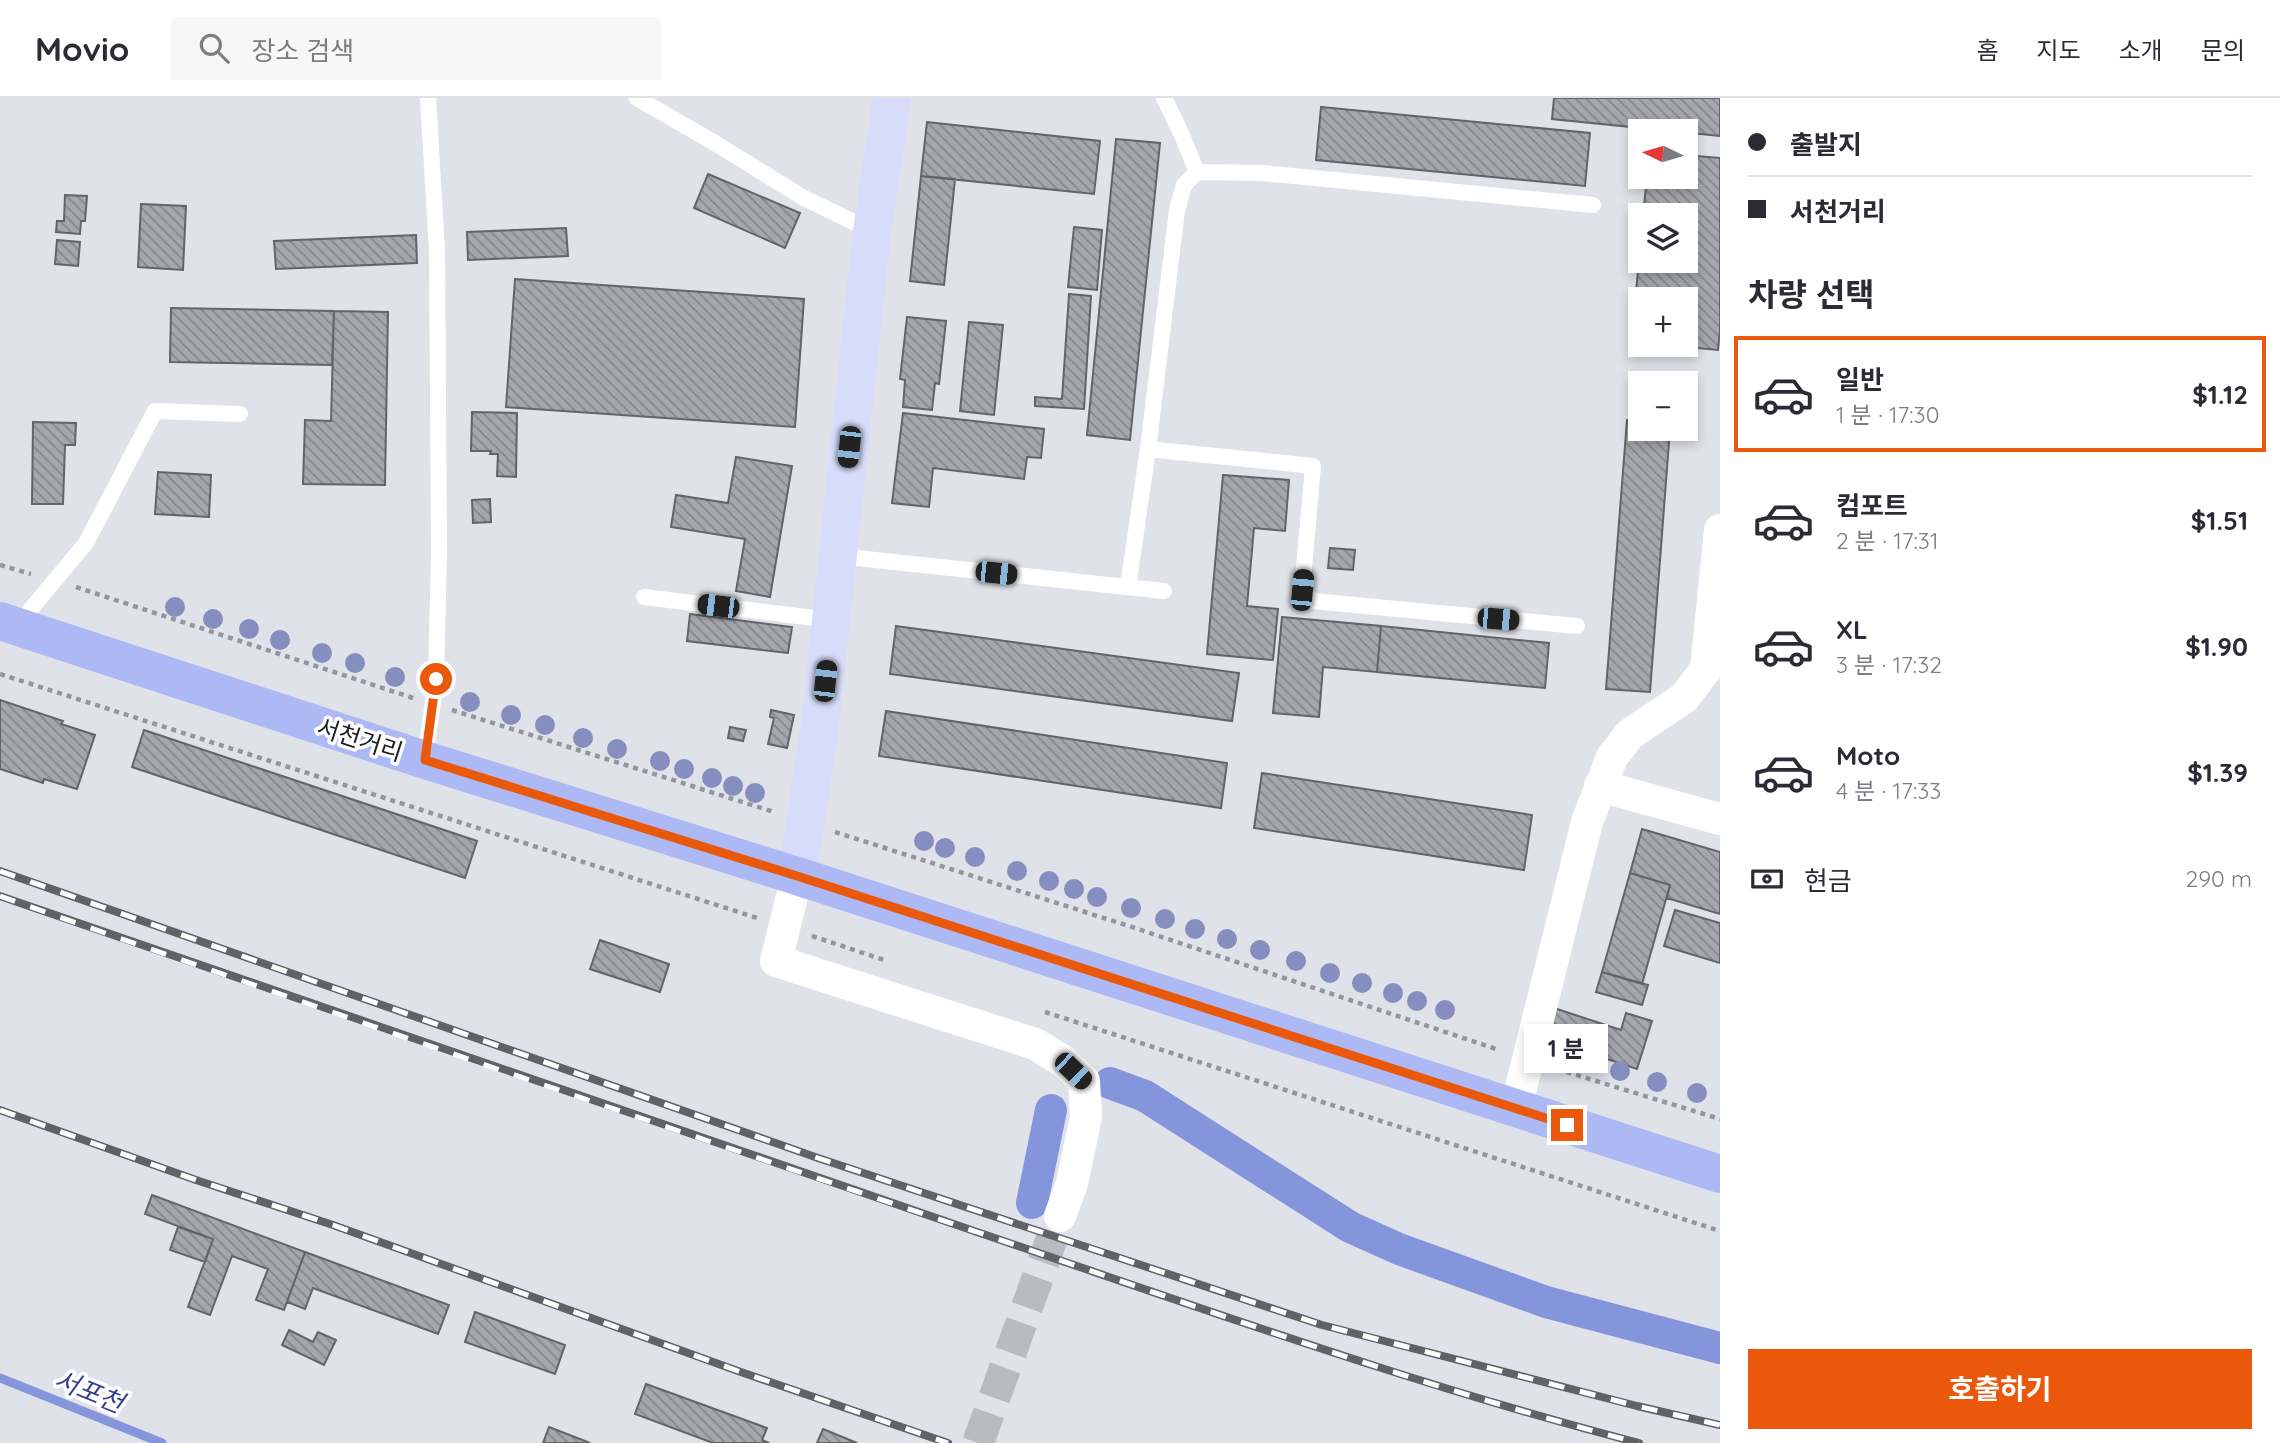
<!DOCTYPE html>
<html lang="ko">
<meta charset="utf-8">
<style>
body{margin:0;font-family:Quicksand,"Noto Sans KR",sans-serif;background:#f7f7f7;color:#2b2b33;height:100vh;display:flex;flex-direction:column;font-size:26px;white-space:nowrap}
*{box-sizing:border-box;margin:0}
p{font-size:23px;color:#7c7c81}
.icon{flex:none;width:38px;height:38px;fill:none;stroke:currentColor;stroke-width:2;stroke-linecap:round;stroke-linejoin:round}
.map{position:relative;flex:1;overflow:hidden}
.details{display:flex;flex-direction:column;background:#fff;width:560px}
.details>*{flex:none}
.banner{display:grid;align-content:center;height:154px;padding:0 28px;background:#fff}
.needle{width:46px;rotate:275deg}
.controls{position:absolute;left:1628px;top:21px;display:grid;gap:14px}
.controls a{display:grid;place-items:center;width:70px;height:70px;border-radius:0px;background:#fff;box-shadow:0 4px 10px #0003;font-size:35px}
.end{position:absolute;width:32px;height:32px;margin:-16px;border:9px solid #ea580c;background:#fff;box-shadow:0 0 0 4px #fff}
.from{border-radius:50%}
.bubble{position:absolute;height:49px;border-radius:0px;background:#fff;box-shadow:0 4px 10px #0003;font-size:23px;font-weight:700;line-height:49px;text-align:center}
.car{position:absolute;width:21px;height:42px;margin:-21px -10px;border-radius:9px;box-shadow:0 0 5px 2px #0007;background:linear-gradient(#222 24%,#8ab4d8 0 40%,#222 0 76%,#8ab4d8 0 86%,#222 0)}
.banner b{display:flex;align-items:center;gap:24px;height:66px;font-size:26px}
.banner b+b{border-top:2px solid #e1e1e2}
.banner i{width:18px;height:18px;background:#2b2b33}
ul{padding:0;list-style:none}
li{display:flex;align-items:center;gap:21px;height:116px;margin:0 14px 10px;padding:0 14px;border:4px solid transparent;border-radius:0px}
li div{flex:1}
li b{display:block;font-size:26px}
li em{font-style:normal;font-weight:700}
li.active{border-color:#ea580c}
li>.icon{width:63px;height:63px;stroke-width:1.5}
h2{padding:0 28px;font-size:32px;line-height:84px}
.pay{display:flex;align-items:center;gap:18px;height:77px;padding:0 28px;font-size:26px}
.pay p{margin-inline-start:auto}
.cta{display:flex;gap:14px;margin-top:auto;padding:14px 28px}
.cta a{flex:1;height:80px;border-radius:0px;background:#ea580c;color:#fff;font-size:28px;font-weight:700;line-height:80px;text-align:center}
header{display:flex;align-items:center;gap:42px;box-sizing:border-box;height:98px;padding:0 35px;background:#fff;border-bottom:2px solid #e1e1e2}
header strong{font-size:33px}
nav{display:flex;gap:38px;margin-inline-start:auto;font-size:24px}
.search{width:490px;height:63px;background:#f7f7f7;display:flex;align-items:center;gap:18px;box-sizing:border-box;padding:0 24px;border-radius:0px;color:#7c7c81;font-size:26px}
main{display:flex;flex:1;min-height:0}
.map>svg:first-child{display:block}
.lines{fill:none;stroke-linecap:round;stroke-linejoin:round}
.stream{stroke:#8595db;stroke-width:9}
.canal{stroke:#8595db;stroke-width:32}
.building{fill:url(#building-back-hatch);stroke:#62646a;stroke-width:2}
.street-tunnel{stroke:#b9bbc1;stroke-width:32;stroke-dasharray:32 16;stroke-linecap:butt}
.path{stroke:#94969b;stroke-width:4.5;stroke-dasharray:5 5;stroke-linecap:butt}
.lane{stroke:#fff;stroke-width:16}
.street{stroke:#fff;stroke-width:32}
.secondary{stroke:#d6dcfa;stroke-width:38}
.primary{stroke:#adb9f4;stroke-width:38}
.rail-casing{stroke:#606266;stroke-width:8}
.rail{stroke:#fff;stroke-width:5;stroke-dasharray:16;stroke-linecap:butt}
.tree{fill:#868ebf}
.route{stroke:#ea580c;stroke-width:9}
.labels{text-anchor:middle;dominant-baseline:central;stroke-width:7;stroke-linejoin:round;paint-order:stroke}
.street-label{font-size:24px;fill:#1d1e20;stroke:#fff}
.water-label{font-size:26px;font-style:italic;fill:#343e90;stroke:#fff}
</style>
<header>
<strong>Movio</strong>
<div class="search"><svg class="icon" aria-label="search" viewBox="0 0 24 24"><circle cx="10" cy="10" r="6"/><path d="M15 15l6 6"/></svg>장소 검색</div>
<nav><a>홈</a><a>지도</a><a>소개</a><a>문의</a></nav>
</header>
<main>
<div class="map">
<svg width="1720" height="1345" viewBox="0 0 1720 1345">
<defs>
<pattern id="building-back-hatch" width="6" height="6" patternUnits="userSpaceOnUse" patternTransform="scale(1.75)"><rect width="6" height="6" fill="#a5a7ad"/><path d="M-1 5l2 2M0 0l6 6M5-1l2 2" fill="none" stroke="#86878c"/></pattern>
</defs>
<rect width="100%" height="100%" fill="#e0e2e9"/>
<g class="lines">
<path class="stream" d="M0,1280L162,1345"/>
<path class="canal" d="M1110,985L1145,998L1350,1129L1399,1151L1546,1204L1720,1250
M1032,1105L1051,1012"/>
</g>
<path class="building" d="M1554,0H1720V38L1552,21Z
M1321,9L1590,35L1585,88L1316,62Z
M927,24L1100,43L1094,96L921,78Z
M1116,41L1160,45L1130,342L1087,337Z
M1685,57L1720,60V232L1718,252L1664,247H1685V201H1640V244H1631L1640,153V163H1685V117H1643L1647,79H1685Z
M708,76L800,115L785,150L694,110Z
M921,78L955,81L944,187L910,183Z
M65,97L87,98L85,123H81L80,136L56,134L57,123H64Z
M141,106L186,108L183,172L138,169Z
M1074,129L1102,132L1097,192L1068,189Z
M566,130L568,158L468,162L467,134Z
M416,137L417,165L276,171L274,143Z
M57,142L80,144L78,168L55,166Z
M515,181L804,201L795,329L506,309Z
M1069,196L1091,198L1084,311L1035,308V299L1062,301Z
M171,210L334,213L332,267L170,264Z
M334,213L388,214L385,387L303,386L305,322L331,323Z
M907,219L946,223L939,286L935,285L932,312L903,309L905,282L900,281Z
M969,224L1003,227L994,317L960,313Z
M472,314L517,315L516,379L497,378L498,356H490L491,353H471Z
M903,315L1044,331L1041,360L1027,359L1024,381L933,370L929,409L892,405Z
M1627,322L1640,323V331H1670L1650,594L1606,591Z
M33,324L76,325L75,347H65L63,406H32Z
M736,359L792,368L770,499L736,493L745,441L671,429L676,397L728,405Z
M158,374L211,377L209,419L155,416Z
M1223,377L1289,382L1285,433L1254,430L1247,508L1278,511L1273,562L1207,556Z
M490,401L491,424L473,425L472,402Z
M1330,450L1355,452L1353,472L1328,470Z
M690,516L792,529L788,555L687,543Z
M1282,519L1381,528L1377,574L1323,569L1319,619L1273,615Z
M896,528L1239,575L1232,623L890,576Z
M1381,528L1549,545L1545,590L1377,574Z
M0,602L63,623L61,626L95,637L77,691L44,681L43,685L0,671Z
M771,612L794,617L787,650L768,646L774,620L770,619Z
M886,613L1227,665L1221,710L879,658Z
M730,629L746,632L743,643L728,640Z
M144,632L477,743L465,780L132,669Z
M1262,675L1532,717L1524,772L1254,730Z
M1642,731L1720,754V816L1667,800L1670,787L1630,775Z
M1630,775L1670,787L1642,886L1602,874Z
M1675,812L1720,825V865L1664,848Z
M600,842L669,866L660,894L590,871Z
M1602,874L1648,887L1642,907L1596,894Z
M1554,910L1621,932L1626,915L1652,923L1637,971L1544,940Z
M152,1097L305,1154L284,1212L256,1202L268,1171L232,1158L210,1217L188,1209L213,1141L145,1116Z
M178,1129L213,1141L205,1164L170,1152Z
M305,1154L449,1207L438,1236L313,1190L305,1211L287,1204Z
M475,1214L565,1247L555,1276L465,1244Z
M289,1232L313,1244L318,1234L336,1242L324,1267L282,1247Z
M646,1286L767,1330L762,1342L769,1345H713L635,1316Z
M549,1329L590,1345H543Z
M823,1331L857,1345H817Z"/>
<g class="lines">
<path class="street-tunnel" d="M978,1345L1060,1118"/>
<path class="path" d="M0,467L31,476
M76,489L413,600
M0,576L757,820
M452,612L774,714
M835,734L1135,830L1499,952
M812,838L887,863
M1045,914L1720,1133
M1557,971L1720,1021"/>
<path class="lane" d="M637,0L715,45L804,100L872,133
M1164,0L1181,35L1197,74
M1148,351L1177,112L1184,87L1197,74L1263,75L1593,107
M838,458L1164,493
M1128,489L1148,351L1313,368L1302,492L1313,503L1577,528
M644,499L831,522
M16,529L86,445L155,313L240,316
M425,662L436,581L439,453L437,152L428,0"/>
<path class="street" d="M1600,688L1720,721
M797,778L776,863L1035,946L1063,963L1084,983L1086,1019L1072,1085L1060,1118
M1516,1010L1587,724L1612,659L1630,636L1684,600L1706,571L1720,432"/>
<path class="secondary" d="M797,778L819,636L872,133L892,0"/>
<path class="primary" d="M0,523L425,662L797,778L1720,1076"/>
<defs>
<path id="rail" d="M0,773L818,1060L1322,1227L1637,1308L1720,1327
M0,798C325,913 651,1024 977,1134C1196,1208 1414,1287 1639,1345
M0,1012L196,1082L333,1127L738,1273L948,1345"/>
</defs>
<use href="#rail" class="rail-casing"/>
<use href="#rail" class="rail"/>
</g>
<g class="tree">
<circle cx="175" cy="509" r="10"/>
<circle cx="213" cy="521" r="10"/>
<circle cx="249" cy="531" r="10"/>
<circle cx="280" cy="542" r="10"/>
<circle cx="322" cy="555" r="10"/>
<circle cx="355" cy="565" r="10"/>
<circle cx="395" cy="579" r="10"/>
<circle cx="470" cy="604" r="10"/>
<circle cx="511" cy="617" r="10"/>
<circle cx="545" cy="627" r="10"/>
<circle cx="583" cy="640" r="10"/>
<circle cx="617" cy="651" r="10"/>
<circle cx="660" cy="663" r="10"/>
<circle cx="684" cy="671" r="10"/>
<circle cx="712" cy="680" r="10"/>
<circle cx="733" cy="688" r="10"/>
<circle cx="755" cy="695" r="10"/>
<circle cx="924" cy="743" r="10"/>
<circle cx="945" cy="750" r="10"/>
<circle cx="975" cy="759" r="10"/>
<circle cx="1017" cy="773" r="10"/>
<circle cx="1049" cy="783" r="10"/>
<circle cx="1074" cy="791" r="10"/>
<circle cx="1097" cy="799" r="10"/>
<circle cx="1131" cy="810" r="10"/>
<circle cx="1165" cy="821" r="10"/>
<circle cx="1195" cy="831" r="10"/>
<circle cx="1227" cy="841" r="10"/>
<circle cx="1260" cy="852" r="10"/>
<circle cx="1296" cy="863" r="10"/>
<circle cx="1330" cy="875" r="10"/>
<circle cx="1362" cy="885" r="10"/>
<circle cx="1393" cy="895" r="10"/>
<circle cx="1417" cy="903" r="10"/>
<circle cx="1445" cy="912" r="10"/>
<circle cx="1557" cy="954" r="10"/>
<circle cx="1590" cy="964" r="10"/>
<circle cx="1620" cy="973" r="10"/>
<circle cx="1657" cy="984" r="10"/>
<circle cx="1697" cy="995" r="10"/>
</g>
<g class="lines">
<path class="route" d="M436,581L425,662L797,778L1567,1027"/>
</g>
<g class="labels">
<g class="street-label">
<text transform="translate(360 641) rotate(18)">서천거리</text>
</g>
<g class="water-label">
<text transform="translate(89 1293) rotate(22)">서포천</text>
</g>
</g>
</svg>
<div class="controls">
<a><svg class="needle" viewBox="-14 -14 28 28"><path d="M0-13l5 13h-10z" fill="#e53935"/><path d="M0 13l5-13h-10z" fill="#7c7c81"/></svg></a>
<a><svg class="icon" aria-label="layers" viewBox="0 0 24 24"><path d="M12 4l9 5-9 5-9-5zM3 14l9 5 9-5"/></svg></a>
<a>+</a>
<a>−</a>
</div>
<i class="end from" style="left:436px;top:581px"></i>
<i class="end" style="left:1567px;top:1027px"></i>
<div class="bubble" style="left:1524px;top:926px;width:84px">1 분</div>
<i class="car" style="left:849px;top:349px;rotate:186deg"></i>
<i class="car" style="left:996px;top:475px;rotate:96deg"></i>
<i class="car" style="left:1302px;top:492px;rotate:5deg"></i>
<i class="car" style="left:718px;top:508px;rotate:277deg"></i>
<i class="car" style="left:1498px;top:521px;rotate:95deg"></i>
<i class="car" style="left:825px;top:583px;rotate:6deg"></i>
<i class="car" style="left:1073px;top:973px;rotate:134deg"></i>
</div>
<section class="details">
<div class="banner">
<b><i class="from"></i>출발지</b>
<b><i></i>서천거리</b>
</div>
<h2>차량 선택</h2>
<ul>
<li class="active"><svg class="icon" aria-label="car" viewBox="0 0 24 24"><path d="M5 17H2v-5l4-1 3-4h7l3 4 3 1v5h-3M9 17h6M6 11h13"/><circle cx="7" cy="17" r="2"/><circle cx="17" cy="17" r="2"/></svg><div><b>일반</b><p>1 분 · 17:30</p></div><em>$1.12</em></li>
<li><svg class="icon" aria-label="car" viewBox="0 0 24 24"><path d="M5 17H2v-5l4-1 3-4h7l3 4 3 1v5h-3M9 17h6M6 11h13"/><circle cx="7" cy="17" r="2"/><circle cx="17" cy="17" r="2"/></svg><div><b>컴포트</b><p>2 분 · 17:31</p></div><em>$1.51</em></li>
<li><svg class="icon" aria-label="car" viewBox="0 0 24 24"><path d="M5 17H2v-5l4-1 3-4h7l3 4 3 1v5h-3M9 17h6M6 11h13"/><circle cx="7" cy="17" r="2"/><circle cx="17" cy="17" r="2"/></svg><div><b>XL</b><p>3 분 · 17:32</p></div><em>$1.90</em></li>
<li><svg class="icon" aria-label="car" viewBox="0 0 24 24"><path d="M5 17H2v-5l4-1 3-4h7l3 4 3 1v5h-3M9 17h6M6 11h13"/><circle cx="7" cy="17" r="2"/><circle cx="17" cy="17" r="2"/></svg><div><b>Moto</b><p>4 분 · 17:33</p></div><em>$1.39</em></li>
</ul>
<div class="pay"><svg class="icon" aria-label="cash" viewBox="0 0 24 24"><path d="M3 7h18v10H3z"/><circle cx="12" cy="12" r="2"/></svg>현금<p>290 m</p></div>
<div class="cta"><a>호출하기</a></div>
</section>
</main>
